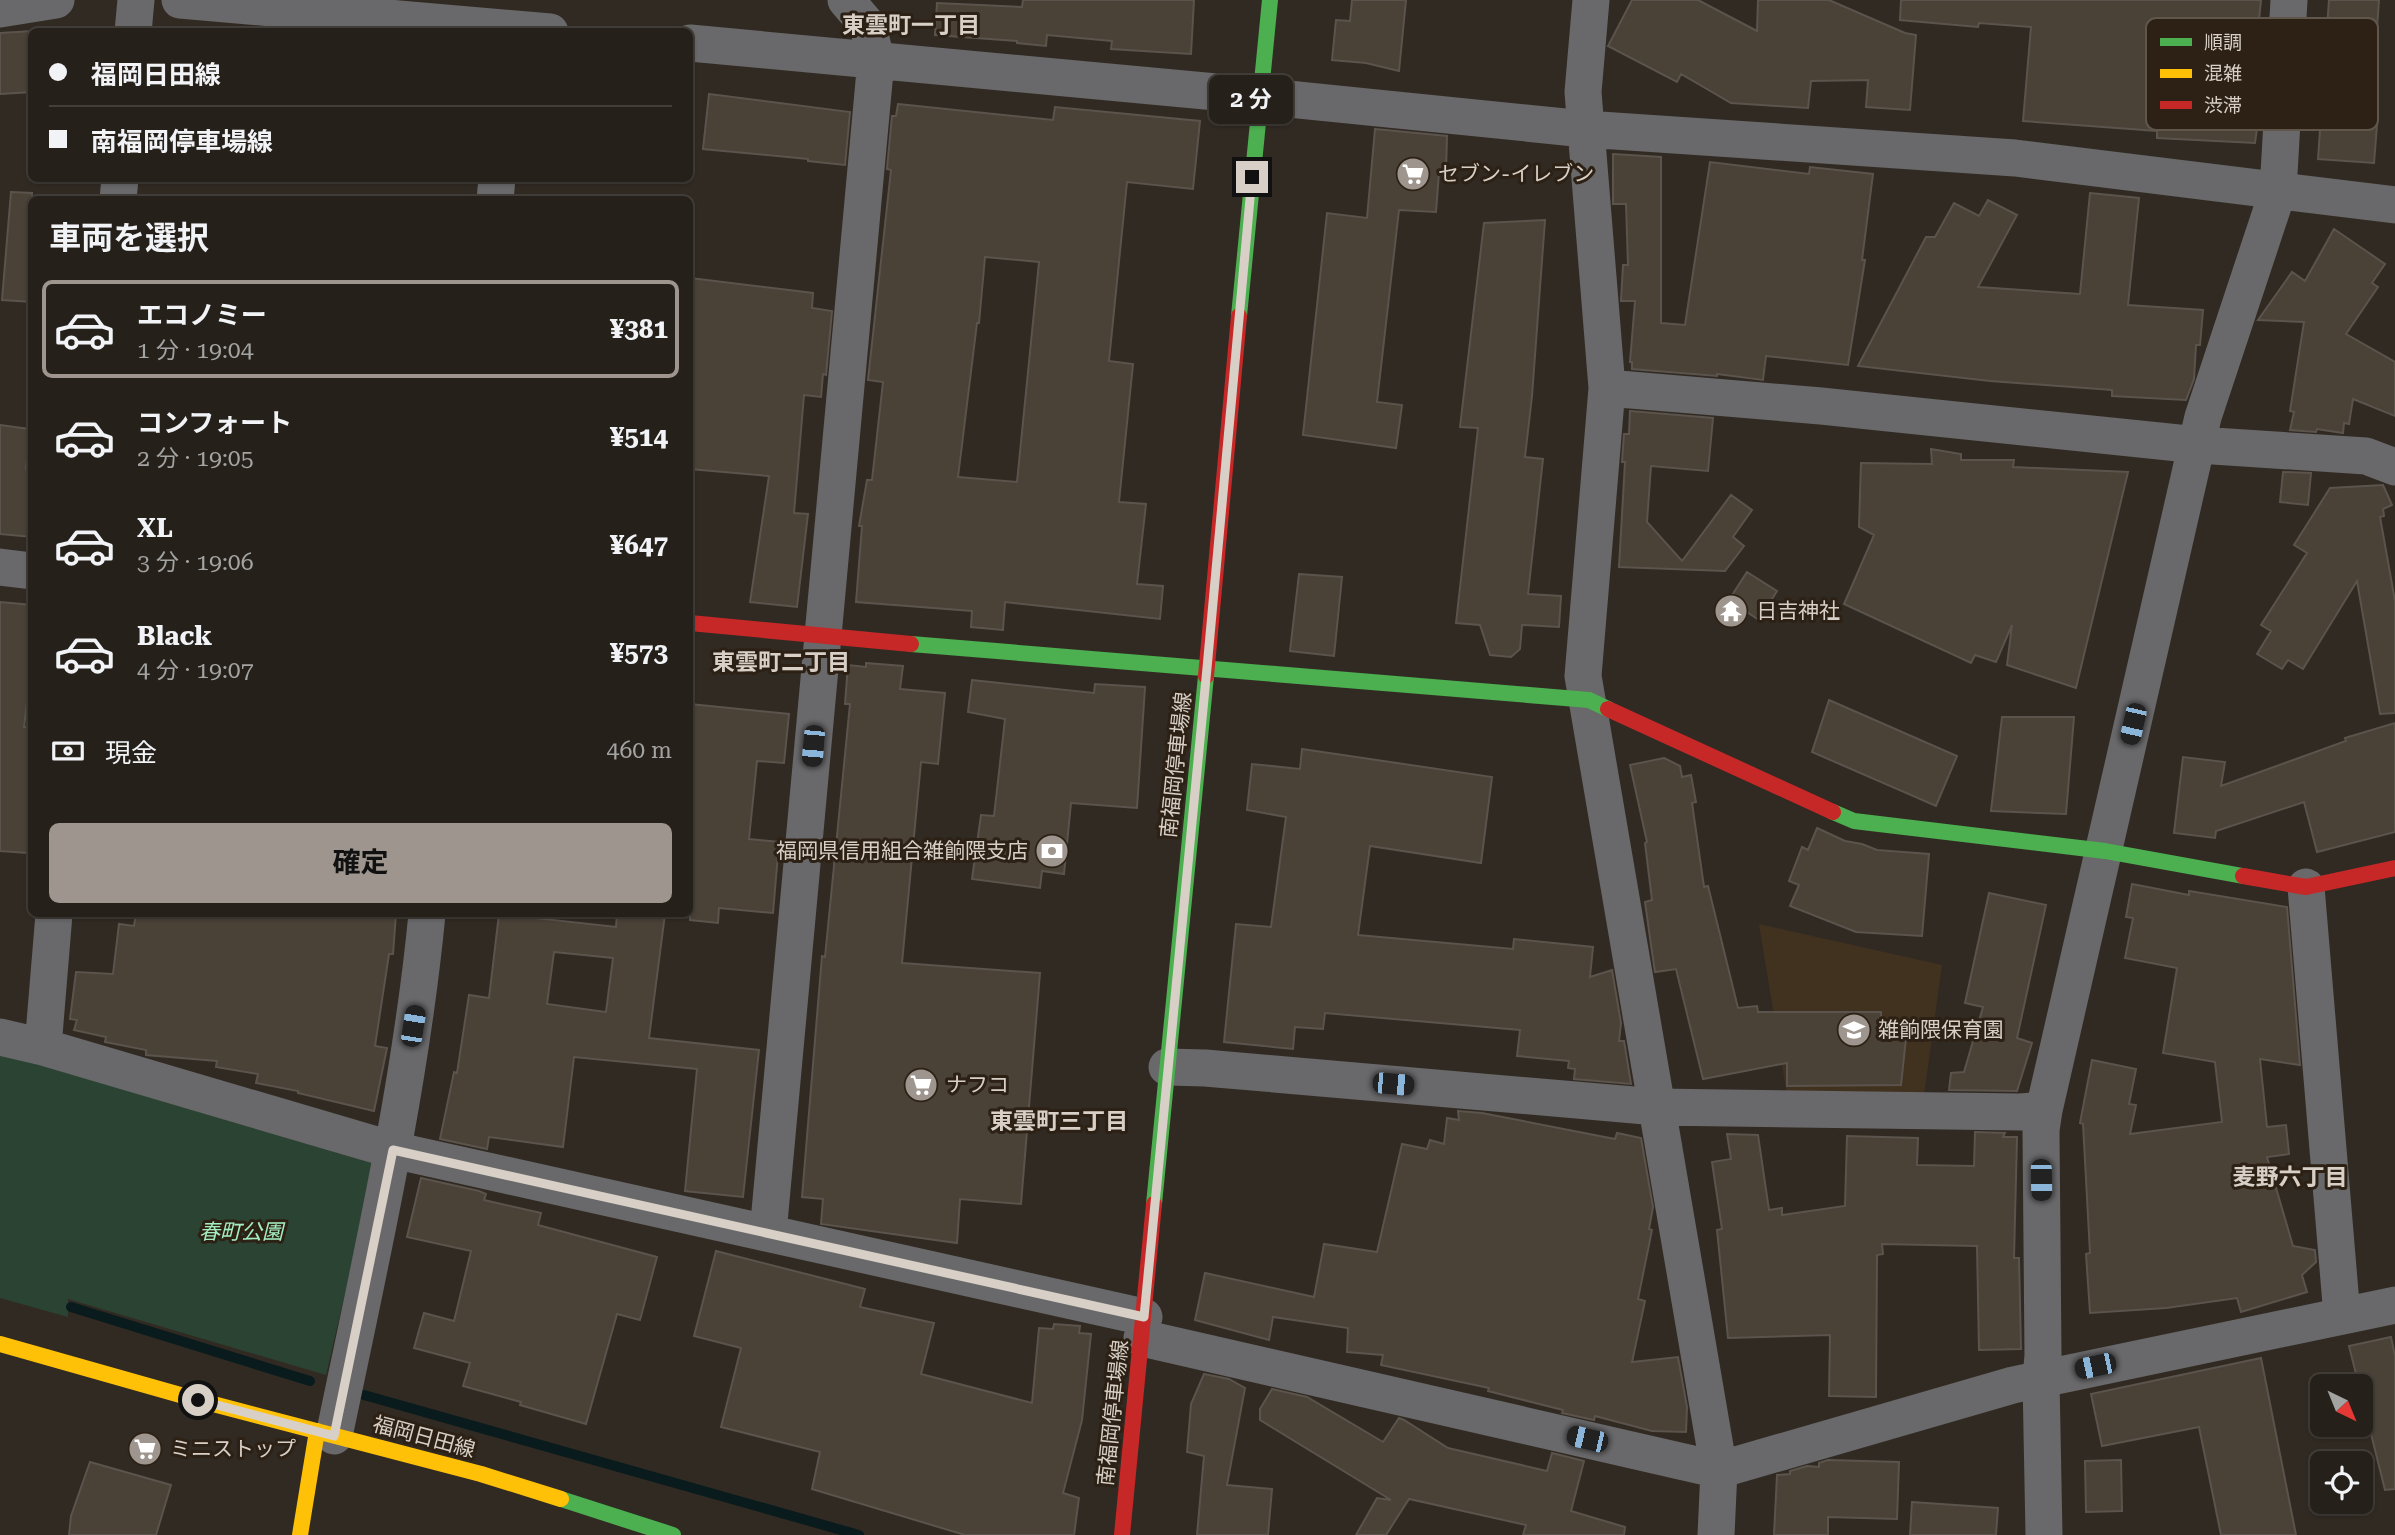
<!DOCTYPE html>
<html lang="ja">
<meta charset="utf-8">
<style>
body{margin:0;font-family:"Roboto Serif","Noto Sans JP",serif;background:#312d27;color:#f1f3f6;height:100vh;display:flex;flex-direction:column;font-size:26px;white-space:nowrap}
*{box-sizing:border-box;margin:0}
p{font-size:23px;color:#a3a3a2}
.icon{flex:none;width:38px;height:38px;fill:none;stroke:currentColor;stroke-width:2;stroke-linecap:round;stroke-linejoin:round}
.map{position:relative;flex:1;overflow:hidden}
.side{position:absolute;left:28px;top:196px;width:665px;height:721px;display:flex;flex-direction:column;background:#25201a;border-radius:10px;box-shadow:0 2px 5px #0004,0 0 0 2px #423e39}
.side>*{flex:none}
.top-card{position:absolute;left:28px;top:28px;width:665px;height:154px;border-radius:10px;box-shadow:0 2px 5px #0004,0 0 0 2px #423e39;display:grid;align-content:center;height:154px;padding:0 21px;background:#25201a}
.needle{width:46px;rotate:137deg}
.controls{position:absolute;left:2310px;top:1374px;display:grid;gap:14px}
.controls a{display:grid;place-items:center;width:63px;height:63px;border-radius:10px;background:#25201a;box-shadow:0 2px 5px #0004,0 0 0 2px #423e39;font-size:35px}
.end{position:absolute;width:32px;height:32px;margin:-16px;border:9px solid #d8d0c7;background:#111;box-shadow:0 0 0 4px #111}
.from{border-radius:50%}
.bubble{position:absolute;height:49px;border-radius:10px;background:#25201a;box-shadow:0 2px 5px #0004,0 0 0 2px #423e39;font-size:23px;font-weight:700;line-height:49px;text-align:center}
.car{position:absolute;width:21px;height:42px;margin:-21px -10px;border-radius:9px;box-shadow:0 0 5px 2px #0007;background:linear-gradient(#222 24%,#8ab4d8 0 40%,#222 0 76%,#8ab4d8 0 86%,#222 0)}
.top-card b{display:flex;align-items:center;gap:24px;height:66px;font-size:26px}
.top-card b+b{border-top:2px solid #423e39}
.top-card i{width:18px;height:18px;background:#f1f3f6}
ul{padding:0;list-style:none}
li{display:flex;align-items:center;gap:21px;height:98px;margin:0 14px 10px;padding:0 7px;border:4px solid transparent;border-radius:10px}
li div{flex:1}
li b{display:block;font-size:26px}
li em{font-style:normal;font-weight:700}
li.on{border-color:#9e968e}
li>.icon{width:63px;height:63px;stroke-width:1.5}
h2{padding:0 21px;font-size:32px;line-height:84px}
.pay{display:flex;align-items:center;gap:18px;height:77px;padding:0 21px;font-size:26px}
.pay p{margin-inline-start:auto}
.cta{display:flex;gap:14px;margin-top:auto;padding:14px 21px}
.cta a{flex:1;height:80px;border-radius:10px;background:#9e968e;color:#111;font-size:28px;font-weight:700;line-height:80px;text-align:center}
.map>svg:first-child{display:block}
.built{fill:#413220}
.green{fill:#2b4333}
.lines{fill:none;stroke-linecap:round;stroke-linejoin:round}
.stream{stroke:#091b1c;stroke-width:10}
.building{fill:#4a4137;stroke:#5a544d;stroke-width:2;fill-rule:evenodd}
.street{stroke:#69686a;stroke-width:37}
.fast{stroke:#4caf50;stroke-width:16}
.slow{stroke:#ffc107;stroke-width:16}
.jam{stroke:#c62828;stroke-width:16}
.route{stroke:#d8d0c7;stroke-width:9}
.labels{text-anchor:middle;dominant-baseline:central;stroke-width:6;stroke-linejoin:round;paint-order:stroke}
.poi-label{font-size:21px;fill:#d8d0c7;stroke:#2c2114;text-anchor:start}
.street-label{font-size:21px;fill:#d8d0c7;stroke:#2c2114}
.park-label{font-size:21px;font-style:italic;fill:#a4efc1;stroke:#2c2114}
.neighbourhood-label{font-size:23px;font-weight:bold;fill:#d8d0c7;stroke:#2c2114}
.key{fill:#2c2114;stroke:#60564a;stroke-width:2}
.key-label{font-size:19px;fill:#d8d0c7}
</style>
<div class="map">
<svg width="2395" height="1535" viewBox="0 0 2395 1535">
<rect width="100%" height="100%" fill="#312a23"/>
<path class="built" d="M1759,924L1942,965L1924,1095H1787Z"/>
<path class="green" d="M0,1052L365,1149L374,1169L326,1375L68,1299V1317L0,1298Z"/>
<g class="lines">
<path class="stream" d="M71,1307L310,1381
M364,1395L859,1535"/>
</g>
<path class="building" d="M1023,0H1194L1191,54L1111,49L1112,41L1047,35L1046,46L1017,43V41L935,35L937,3L1022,7Z
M1352,0H1406L1399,71L1366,63L1332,60L1336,20L1350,21Z
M1632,0H1698L1757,31L1758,0H1829L1905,33L1916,35L1910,110L1866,107L1868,80L1811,81L1808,108L1731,103L1681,74L1677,82L1608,46Z
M1901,0H2261L2253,78L2258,79L2257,85L2263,86L2255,143L2157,138V131L2023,121L2031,27L1979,23L1978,27L1900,20Z
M2329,0H2379L2370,125H2377L2374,163L2318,159Z
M32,31V92L0,94V33Z
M709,94L850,112L845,165L808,161V159L703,149Z
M898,104L1053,120L1055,107L1200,121L1193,189L1127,182L1109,361L1133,364L1119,502L1146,504L1137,584L1163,586L1160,619L1005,602L1003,630L971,627L972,611L856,602L862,526H859L867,480H872L883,382L868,380L891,170L887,169L892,116H896ZM985,257L1039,262L1017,482L958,477L977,323H979Z
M1375,129L1447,136L1446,171L1439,173L1436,212L1399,210L1377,402L1402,405L1396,448L1303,435L1327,213L1367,218Z
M1613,154L1661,157V323L1685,325L1710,162L1809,174L1810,167L1873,174L1862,260H1865L1848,365L1766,356L1763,380L1717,374V376L1632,369V362H1630L1635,301H1621L1623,265H1628L1626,204H1613Z
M11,192L32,193V302L2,300Z
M2090,193L2139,198L2128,305L2203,310L2200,345H2196L2194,379L2186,400L2112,396V390L1990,381L1858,366L1926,237H1935L1954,203L1979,216L1988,200L2017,215L1978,287L2080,294Z
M1545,220L1532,396L1525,457L1543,459L1528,594L1561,596L1559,627L1522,625L1520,649L1511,657L1490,655L1480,625L1456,623L1478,428L1460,427L1484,223Z
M2334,229L2385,264L2372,283L2378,287L2346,334L2395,362V416L2353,399L2349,424L2344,423L2343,433L2317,429L2316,432L2290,430L2294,412L2290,411L2304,322L2258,320L2292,272L2305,281Z
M690,278L813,293L812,308L832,311L826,375L823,374L821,397L804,395L794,513L808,514L797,607L750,602L769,476L690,469Z
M1630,411L1713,418L1708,471L1651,466L1647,522L1682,561L1731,495L1752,510L1733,537L1744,546L1725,571L1619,567L1625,462H1622L1624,434H1629Z
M0,425L30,429L26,469L32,470V537L0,534Z
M1931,449L1961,454V460H2014L2013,467L2128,472L2076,688L2007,665L2012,625L1996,662L1975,655L1971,663L1844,604L1874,535L1859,527L1861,463L1932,464Z
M2283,472L2311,473L2308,505L2280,502Z
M2383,485L2392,505L2383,509L2384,516L2380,517L2395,601V713L2380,714L2357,581L2303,669L2288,660L2282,669L2257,654L2271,631L2261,625L2307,553L2294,545L2330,488Z
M1747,572L1777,591L1759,620L1729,600Z
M1299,574L1342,577L1334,656L1290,651Z
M0,602L32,605V661L24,727H32V843L28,842L27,853L0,851Z
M866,663L903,666L900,689L945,693L938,764L921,762L902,963L1040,973L1021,1204L960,1199L957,1243L821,1224L823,1199L802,1197L822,956L825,957L850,704H845L848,665L866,667Z
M972,680L1094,693L1095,684L1145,687L1137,808L1071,803L1064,874L1042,871L1040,888L972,879L981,815L994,816L1005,719L968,712Z
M1829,700L1957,756L1936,806L1812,752Z
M690,704L789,714L784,763L757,761L749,839L779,842L773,913L719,908L718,923L690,920Z
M2002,717H2074L2066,814L1991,811Z
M2395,723V832L2317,852L2304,802L2216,831L2215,838L2174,833L2183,757L2225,762L2221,786L2346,741L2345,738Z
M1302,749L1492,777L1481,863L1370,846L1358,935L1513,949L1514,939L1593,947L1590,977L1612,970L1621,1023L1619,1041H1624L1631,1084L1574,1079L1575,1069L1568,1068L1569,1061L1517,1056L1520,1030L1325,1013L1323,1029L1295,1027L1293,1049L1224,1042L1236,924L1271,927L1286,817L1247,810L1252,764L1300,769Z
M1664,758L1680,766L1682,777L1691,775L1696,802L1692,803L1704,887L1708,886L1738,1008L1757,1006L1758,1012H1881L1882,1036L1906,1038L1901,1085L1787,1086V1063L1703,1079L1676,969L1655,972L1652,952L1645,902L1652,900L1645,843L1647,842L1630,765Z
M1817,828L1845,841L1862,844L1877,850L1929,854L1922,936L1856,932L1790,906L1799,885L1789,881L1802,847L1808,850Z
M2132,884L2189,895V891L2287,907L2300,1065L2260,1059L2267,1127L2286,1125L2289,1154L2267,1157L2293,1246L2315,1250L2316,1262L2302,1275L2307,1292L2241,1312L2237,1298L2166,1308L2090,1313L2086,1254L2090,1253L2083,1124L2080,1123L2092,1060L2136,1069L2129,1104L2136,1105L2130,1134L2222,1122L2215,1062L2163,1053L2177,968L2125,958L2133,918L2126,917Z
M1989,893L2046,905L2017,1038L2032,1043L2017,1091L1949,1090L1951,1073L1964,1072L1983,1007L1965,1003Z
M136,914H396L393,954H389L375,1046L387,1048L374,1111L298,1093V1091L256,1083L258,1074L216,1067L217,1061L146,1055V1050L105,1042L106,1037L74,1030L77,1020L70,1019L76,972L113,974L119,924L134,926Z
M499,914L616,927L617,914H665L649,1038L759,1050L743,1197L685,1191L697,1069L574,1057L563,1147L489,1137L487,1149L440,1139L454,1072L457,1073L469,995L489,998ZM554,952L613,958L606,1012L547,1004Z
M1458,1111L1482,1113L1615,1139L1617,1133L1641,1138L1653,1207L1649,1229L1652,1230L1638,1299L1645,1301L1632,1362L1678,1357L1687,1407L1686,1432L1652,1431L1595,1416L1594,1420L1562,1413L1563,1410L1488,1391L1489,1388L1381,1365L1383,1355L1347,1352L1348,1328L1273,1317L1269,1340L1195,1320L1205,1273L1314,1297L1324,1244L1377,1252L1402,1144L1427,1149L1430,1140L1444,1144L1447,1118L1459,1120Z
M1975,1132L2005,1133L2003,1137H2017L2014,1258H2019L2021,1349L1979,1350L1977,1246L1882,1244L1883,1254L1877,1255L1876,1397L1829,1396L1830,1335L1728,1338L1717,1230L1722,1229L1712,1162L1731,1159L1727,1134L1758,1135L1769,1210L1782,1208V1215L1845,1206L1847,1136L1918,1138L1917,1165L1974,1166Z
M421,1178L479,1191L486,1194L484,1200L541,1213L538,1225L657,1257L640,1320L617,1314L586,1424L520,1405L521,1402L463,1386L470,1363L414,1348L424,1313L454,1321L471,1251L407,1237Z
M716,1251L865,1289L860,1307L934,1323L921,1374L1032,1403L1039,1328L1053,1329L1054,1324L1080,1326L1079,1333L1091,1334L1082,1420L1063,1493L1079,1498L1074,1535H965L812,1489L820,1452L721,1427L741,1348L694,1336Z
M2391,1337L2395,1356V1489L2385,1490L2361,1394V1386H2359L2349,1346Z
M2261,1358L2296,1535H2221L2199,1427L2102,1446L2091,1394Z
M1204,1374L1229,1379L1245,1388L1227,1485L1272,1489L1268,1535H1197L1204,1456L1187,1452L1191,1404Z
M1272,1389L1307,1397L1383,1442L1399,1418L1404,1420L1448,1448L1547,1471L1552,1453L1584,1461L1571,1511L1625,1527L1624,1535H1523L1526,1525L1409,1499L1386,1535H1356L1377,1498L1391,1500L1260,1420V1409Z
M1828,1460L1899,1462L1897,1519L1828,1517V1535H1774L1777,1475L1790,1474V1471L1807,1466L1819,1467V1463Z
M2121,1460L2122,1511L2086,1512L2085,1461Z
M90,1462L171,1485L156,1535H69L71,1516Z
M1912,1502L1998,1508L1996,1535H1910Z"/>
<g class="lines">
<path class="street" d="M180,0L550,32
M1591,0L1583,92L1607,388L1583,676L1719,1470L1716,1535
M0,9L56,0
M133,32L136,0
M690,43L1259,96L1585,129L2015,158L2395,205
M118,200L120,178
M495,200L497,178
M1607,388L1821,406L2198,445L2366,456L2395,467
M0,567L32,571
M2306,887L2342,1316
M0,1037L43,1047L393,1150L1144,1317
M43,1047L54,914
M1167,1067L1205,1068L1657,1107L2021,1112L2044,1110
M768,1233L876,60L868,26L846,0
M1142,1338L1719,1470L2013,1385L2395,1305
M334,1436C370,1263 410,1090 427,914
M2044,1535L2041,1379L2043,1355L2041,1130L2044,1110L2203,417L2278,191L2289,0"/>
<path class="fast" d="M1239,316L1270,0
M911,644L1589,700L1608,709
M1833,812L1854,821L2105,851L2243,876
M1154,1204L1206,676
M561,1499L673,1535"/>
<path class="slow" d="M0,1344L198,1400L481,1474L561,1499
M300,1535L317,1431"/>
<path class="jam" d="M690,623L911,644
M1206,676L1239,316
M1608,709L1833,812
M2243,876L2306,887L2395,868
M1122,1535L1154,1204"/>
</g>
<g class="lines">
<path class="route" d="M198,1400L334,1436L393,1150L1144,1317L1207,668L1252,177"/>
</g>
<defs>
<symbol id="supermarket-disc" viewBox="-11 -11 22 22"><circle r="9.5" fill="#9e968e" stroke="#2c2114"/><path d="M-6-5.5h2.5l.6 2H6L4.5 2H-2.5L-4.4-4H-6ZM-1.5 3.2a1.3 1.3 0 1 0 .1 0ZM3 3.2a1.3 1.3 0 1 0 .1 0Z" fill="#fff"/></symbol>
<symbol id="temple-disc" viewBox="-11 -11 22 22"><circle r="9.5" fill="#9e968e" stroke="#2c2114"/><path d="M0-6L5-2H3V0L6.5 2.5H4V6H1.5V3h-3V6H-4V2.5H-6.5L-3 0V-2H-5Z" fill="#fff"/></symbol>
<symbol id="bank-disc" viewBox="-11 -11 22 22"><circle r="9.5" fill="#9e968e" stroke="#2c2114"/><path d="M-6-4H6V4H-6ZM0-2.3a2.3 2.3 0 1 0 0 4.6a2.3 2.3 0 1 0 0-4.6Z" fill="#fff"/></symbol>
<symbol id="school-disc" viewBox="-11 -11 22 22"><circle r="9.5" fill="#9e968e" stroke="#2c2114"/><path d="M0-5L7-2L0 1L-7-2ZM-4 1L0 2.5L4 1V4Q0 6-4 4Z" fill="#fff"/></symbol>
</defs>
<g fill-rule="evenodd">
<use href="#supermarket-disc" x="1394" y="155" width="38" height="38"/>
<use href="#temple-disc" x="1712" y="592" width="38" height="38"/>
<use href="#bank-disc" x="1033" y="832" width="38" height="38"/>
<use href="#school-disc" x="1835" y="1011" width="38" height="38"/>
<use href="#supermarket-disc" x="902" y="1066" width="38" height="38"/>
<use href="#supermarket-disc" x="126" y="1430" width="38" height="38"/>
</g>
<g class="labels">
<g class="poi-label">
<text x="1438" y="174">セブン-イレブン</text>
<text x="1756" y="611">日吉神社</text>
<text x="1028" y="851" text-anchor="end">福岡県信用組合雑餉隈支店</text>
<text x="1878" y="1030">雑餉隈保育園</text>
<text x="946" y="1085">ナフコ</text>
<text x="170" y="1449">ミニストップ</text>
</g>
<g class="street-label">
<text transform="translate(1176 765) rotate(-84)">南福岡停車場線</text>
<text transform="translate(1113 1413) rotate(-84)">南福岡停車場線</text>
<text transform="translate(424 1437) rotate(15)">福岡日田線</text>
</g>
<g class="park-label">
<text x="241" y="1232">春町公園</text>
</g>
<g class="neighbourhood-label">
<text x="911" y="25">東雲町一丁目</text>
<text x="781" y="662">東雲町二丁目</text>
<text x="1059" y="1121">東雲町三丁目</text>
<text x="2290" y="1177">麦野六丁目</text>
</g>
</g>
<rect x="2146" y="18" width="232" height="112" rx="10" class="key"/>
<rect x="2160" y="38" width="32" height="8" fill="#4caf50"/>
<rect x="2160" y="69" width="32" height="9" fill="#ffc107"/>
<rect x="2160" y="101" width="32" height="8" fill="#c62828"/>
<g class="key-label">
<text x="2204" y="49">順調</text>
<text x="2204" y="80">混雑</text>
<text x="2204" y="112">渋滞</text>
</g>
</svg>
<div class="controls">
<a><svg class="needle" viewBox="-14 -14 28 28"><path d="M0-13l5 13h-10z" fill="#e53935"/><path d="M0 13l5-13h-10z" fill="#a3a3a2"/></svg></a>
<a><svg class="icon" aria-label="locate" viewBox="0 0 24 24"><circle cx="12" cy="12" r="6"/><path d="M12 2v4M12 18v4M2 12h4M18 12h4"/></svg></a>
</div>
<i class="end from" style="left:198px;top:1400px"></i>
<i class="end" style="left:1252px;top:177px"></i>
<div class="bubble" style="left:1209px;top:75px;width:84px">2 分</div>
<i class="car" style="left:2133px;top:724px;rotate:193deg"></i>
<i class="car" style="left:813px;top:746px;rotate:185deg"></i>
<i class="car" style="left:413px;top:1026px;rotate:9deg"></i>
<i class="car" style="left:1393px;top:1084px;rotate:95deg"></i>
<i class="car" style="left:2041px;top:1180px;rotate:179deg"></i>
<i class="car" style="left:2095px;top:1366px;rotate:258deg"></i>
<i class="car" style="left:1587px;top:1439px;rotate:283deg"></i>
<div class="top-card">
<b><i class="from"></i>福岡日田線</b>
<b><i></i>南福岡停車場線</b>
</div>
<section class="side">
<h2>車両を選択</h2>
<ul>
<li class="on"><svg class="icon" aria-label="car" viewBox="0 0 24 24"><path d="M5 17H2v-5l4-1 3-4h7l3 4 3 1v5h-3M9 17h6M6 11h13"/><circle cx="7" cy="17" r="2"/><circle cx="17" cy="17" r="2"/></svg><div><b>エコノミー</b><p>1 分 · 19:04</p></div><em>¥381</em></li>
<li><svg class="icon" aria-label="car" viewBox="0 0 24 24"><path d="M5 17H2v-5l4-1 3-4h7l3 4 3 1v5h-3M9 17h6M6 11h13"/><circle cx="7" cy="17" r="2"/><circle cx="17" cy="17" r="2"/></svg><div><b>コンフォート</b><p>2 分 · 19:05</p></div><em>¥514</em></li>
<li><svg class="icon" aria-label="car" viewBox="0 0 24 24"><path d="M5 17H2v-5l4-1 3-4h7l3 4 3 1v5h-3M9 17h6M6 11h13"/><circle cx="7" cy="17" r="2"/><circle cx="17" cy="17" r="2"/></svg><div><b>XL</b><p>3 分 · 19:06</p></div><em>¥647</em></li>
<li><svg class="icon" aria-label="car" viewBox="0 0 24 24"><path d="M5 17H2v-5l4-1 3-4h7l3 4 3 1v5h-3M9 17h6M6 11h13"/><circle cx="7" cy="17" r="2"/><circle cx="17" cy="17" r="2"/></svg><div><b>Black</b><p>4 分 · 19:07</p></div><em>¥573</em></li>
</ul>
<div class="pay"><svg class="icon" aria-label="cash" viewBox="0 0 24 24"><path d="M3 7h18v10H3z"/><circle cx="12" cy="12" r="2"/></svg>現金<p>460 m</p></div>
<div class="cta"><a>確定</a></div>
</section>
</div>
